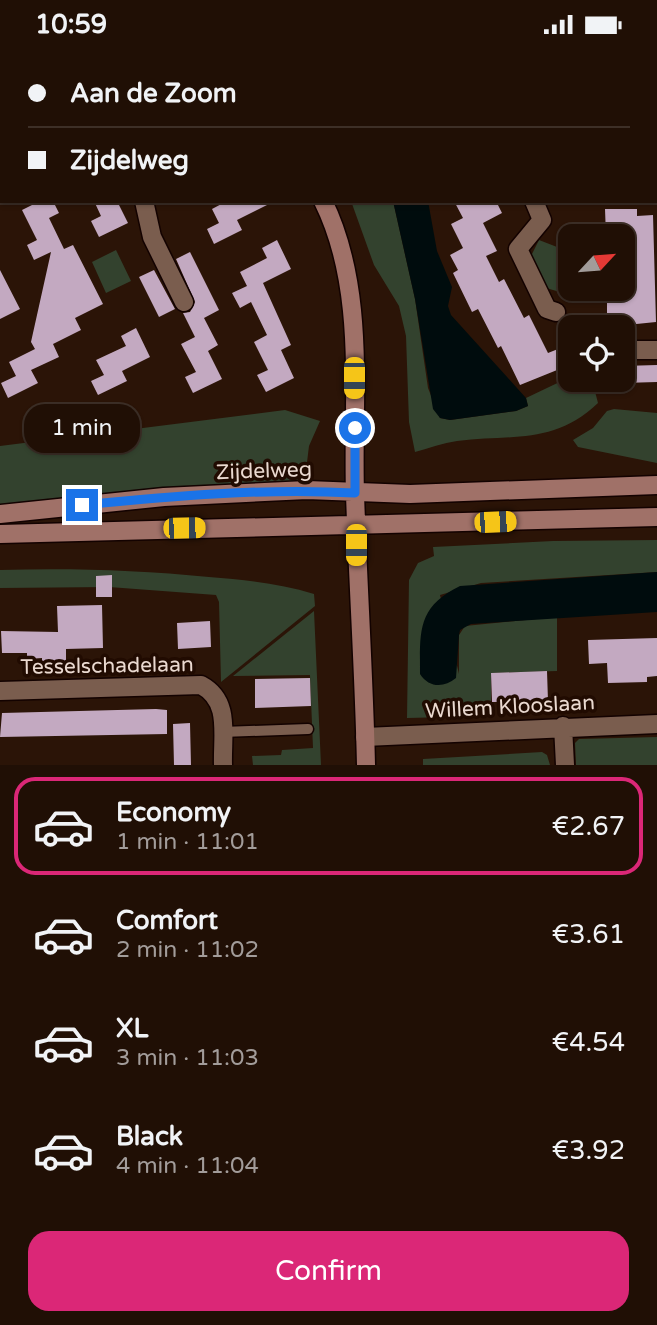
<!DOCTYPE html>
<meta charset="utf-8">
<style>
body{margin:0;font-family:"Varela Round",sans-serif;background:#2d1d13;color:#f1f3f6;height:100vh;display:flex;flex-direction:column;font-size:26px;white-space:nowrap}
*{box-sizing:border-box;margin:0}
p{font-size:23px;color:#a29c9a}
.icon{flex:none;width:38px;height:38px;fill:none;stroke:currentColor;stroke-width:2;stroke-linecap:round;stroke-linejoin:round}
.map{position:relative;height:716px;overflow:hidden}
.drawer{display:flex;flex-direction:column;background:#200f05;flex:1}
.drawer>*{flex:none}
.guide{position:absolute;left:0px;top:0px;width:658px;height:154px;box-shadow:0 2px 5px #0004,0 0 0 2px #3d2f27;display:grid;align-content:center;height:154px;padding:0 28px;background:#200f05}
.needle{width:46px;rotate:64deg}
.tools{position:absolute;left:558px;top:175px;display:grid;gap:14px}
.tools a{display:grid;place-items:center;width:77px;height:77px;border-radius:14px;background:#200f05;box-shadow:0 2px 5px #0004,0 0 0 2px #3d2f27;font-size:35px}
.end{position:absolute;width:32px;height:32px;margin:-16px;border:9px solid #1a73e8;background:#fff;box-shadow:0 0 0 4px #fff}
.from{border-radius:50%}
.bubble{position:absolute;height:49px;border-radius:21px;background:#200f05;box-shadow:0 2px 5px #0004,0 0 0 2px #3d2f27;font-size:23px;font-weight:600;line-height:49px;text-align:center}
.car{position:absolute;width:21px;height:42px;margin:-21px -10px;border-radius:9px;box-shadow:0 0 5px 2px #0007;background:linear-gradient(#f5c518 24%,#345 0 40%,#f5c518 0 76%,#345 0 86%,#f5c518 0)}
.guide b{display:flex;align-items:center;gap:24px;height:66px;font-size:26px}
.guide b+b{border-top:2px solid #3d2f27}
.guide i{width:18px;height:18px;background:#f1f3f6}
ul{padding:12px 0 0;list-style:none}
li{display:flex;align-items:center;gap:21px;height:98px;margin:0 14px 10px;padding:0 14px;border:4px solid transparent;border-radius:21px}
li div{flex:1}
li b{display:block;font-size:26px}
li em{font-style:normal;font-weight:600}
li.active{border-color:#db2777}
li>.icon{width:63px;height:63px;stroke-width:1.5}
.button{display:flex;gap:14px;margin-top:auto;padding:14px 28px}
.button a{flex:1;height:80px;border-radius:21px;background:#db2777;color:#fff;font-size:28px;font-weight:600;line-height:80px;text-align:center}
.status{display:flex;justify-content:space-between;align-items:center;height:49px;padding:0 35px;background:#200f05;direction:ltr}
.status svg{height:19px;fill:currentColor}
.map>svg:first-child{display:block}
.green{fill:#33422e}
.water{fill:#000c0d}
.building{fill:#c3a9c1}
.lines{fill:none;stroke-linecap:round;stroke-linejoin:round}
.lane-casing{stroke:#130200;stroke-width:13}
.street-casing{stroke:#130200;stroke-width:21}
.secondary-casing{stroke:#130200;stroke-width:21}
.lane{stroke:#7a5d4e;stroke-width:10}
.street{stroke:#7a5d4e;stroke-width:18}
.secondary{stroke:#a07168;stroke-width:18}
.route{stroke:#1a73e8;stroke-width:9}
.labels{text-anchor:middle;dominant-baseline:central;stroke-width:7;stroke-linejoin:round;paint-order:stroke}
.street-label{font-size:21px;fill:#ead9d0;stroke:#210b01}
</style>
<div class="status"><b>10:59</b><svg viewBox="0 0 49 12"><path d="M0 12V9h3v3zM5 12V6h3v6zM10 12V3h3v9zM15 12V0h3v12zM26 1h20v11H26zM47 4h2v5h-2z"/></svg></div>
<div class="map">
<svg width="657" height="716" viewBox="0 0 657 716">
<rect width="100%" height="100%" fill="#2b1407"/>
<path class="green" d="M351,152H393L415,250L428,339L440,369L450,371L516,362L528,357L526,349L570,328V331H592L598,354C554,396 513,385 457,392C443,394 429,399 415,403L409,373L406,287L399,257L374,216Z
M539,191L570,203L573,247L543,238L531,207Z
M116,201L131,232L106,244L92,213Z
M614,360L657,364V414L578,398L573,391L593,379L607,362Z
M285,361L320,372L309,397L303,446L296,450L0,467V397Z
M657,491V523L481,534L440,546L459,625V586L465,577L557,568V622L491,624V667L407,669L409,531L418,514L434,507L433,498L553,492Z
M0,521C70,519 139,521 209,528C245,531 280,534 314,545L315,557L221,633L219,553L216,546L109,538L0,539Z
M314,562L321,716H253L252,707L281,706L282,701L313,699L310,626L233,627Z
M657,688V716H576L575,694L579,690Z
M542,703L547,706L550,716H423V710Z"/>
<path class="water" d="M393,152H428L437,202L452,238L448,257L451,266L526,349L528,357L516,362L450,371L440,369L433,360L415,250Z
M657,523V563L471,575L460,581L459,586L456,629C444,639 429,639 420,625C420,582 417,558 460,537Z"/>
<path class="building" d="M40,152H53L59,164L49,169L64,200L73,196L103,255L75,269L81,281L53,295L59,308L31,321L38,334L8,349L1,334L16,327L9,313L35,300L31,293L51,203L34,211L27,196L37,191L22,161Z
M94,152H117L128,174L99,188L91,172L101,167Z
M227,152H275L237,171L242,181L214,195L207,180L219,174L212,160Z
M454,152H496L502,164L483,174L497,202L486,207L499,233L504,230L524,269L529,266L548,304L558,300L567,317L520,336L501,297L498,299L478,260L472,263L453,224L458,221L450,206L463,199L451,175L463,169Z
M605,160H637V167L653,166L656,273L607,278V240H623V187H606Z
M277,191L291,220L263,234L291,296L281,301L294,329L266,343L257,326L268,321L254,293L267,286L251,253L240,259L232,244L247,237L240,223L267,209L262,199Z
M190,203L219,261L204,269L218,296L208,302L222,330L193,344L185,328L196,323L181,295L195,288L183,264L190,263L195,253L176,210Z
M0,221L20,260L0,270Z
M154,221L175,260L159,268L139,228Z
M136,279L150,308L122,322L127,332L98,346L91,332L104,326L96,311L126,297L121,287Z
M657,316V333L623,334V317Z
M112,526V548H96V527Z
M102,556L103,599L66,600V617L42,618V609L27,610V604H2L1,582L58,583L57,557Z
M210,572L211,598L178,600L177,574Z
M657,589V627L647,628V633L608,634L607,614L589,615L588,591Z
M547,622L548,652L492,653L491,624Z
M310,629L311,657L255,659V630Z
M156,660L167,661V685L0,688L2,664Z
M190,674L191,716H174L173,675Z"/>
<g class="lines">
<defs>
<path id="lane" d="M222,683L308,680"/>
<path id="street" d="M140,2V0
M656,63H657
M144,152L152,188L184,253
M534,152L542,171L518,200L547,260L556,263
M623,301H657
M0,642L201,636C231,652 222,685 223,716
M563,677L565,716
M365,688L657,675"/>
<path id="secondary" d="M162,0L166,2
M500,2L503,0
M323,152C367,241 352,349 355,445C358,536 364,626 366,716
M0,465L164,448L307,441L410,445L657,436
M0,485L657,468"/>
</defs>
<use href="#lane" class="lane-casing"/>
<use href="#street" class="street-casing"/>
<use href="#secondary" class="secondary-casing"/>
<use href="#lane" class="lane"/>
<use href="#street" class="street"/>
<use href="#secondary" class="secondary"/>
</g>
<g class="lines">
<path class="route" d="M82,456C172,447 264,439 355,444V379"/>
</g>
<g class="labels">
<g class="street-label">
<text transform="translate(264 422) rotate(-2)">Zijdelweg</text>
<text transform="translate(107 617) rotate(-1)">Tesselschadelaan</text>
<text transform="translate(510 658) rotate(-3)">Willem Klooslaan</text>
</g>
</g>
</svg>
<div class="tools">
<a><svg class="needle" viewBox="-14 -14 28 28"><path d="M0-13l5 13h-10z" fill="#e53935"/><path d="M0 13l5-13h-10z" fill="#a29c9a"/></svg></a>
<a><svg class="icon" aria-label="locate" viewBox="0 0 24 24"><circle cx="12" cy="12" r="6"/><path d="M12 2v4M12 18v4M2 12h4M18 12h4"/></svg></a>
</div>
<i class="end from" style="left:355px;top:379px"></i>
<i class="end" style="left:82px;top:456px"></i>
<div class="bubble" style="left:24px;top:355px;width:116px">1 min</div>
<i class="car" style="left:354px;top:329px;rotate:180deg"></i>
<i class="car" style="left:495px;top:473px;rotate:88deg"></i>
<i class="car" style="left:184px;top:479px;rotate:89deg"></i>
<i class="car" style="left:356px;top:496px;rotate:180deg"></i>
<div class="guide">
<b><i class="from"></i>Aan de Zoom</b>
<b><i></i>Zijdelweg</b>
</div>
</div>
<section class="drawer">
<ul>
<li class="active"><svg class="icon" aria-label="car" viewBox="0 0 24 24"><path d="M5 17H2v-5l4-1 3-4h7l3 4 3 1v5h-3M9 17h6M6 11h13"/><circle cx="7" cy="17" r="2"/><circle cx="17" cy="17" r="2"/></svg><div><b>Economy</b><p>1 min · 11:01</p></div><em>€2.67</em></li>
<li><svg class="icon" aria-label="car" viewBox="0 0 24 24"><path d="M5 17H2v-5l4-1 3-4h7l3 4 3 1v5h-3M9 17h6M6 11h13"/><circle cx="7" cy="17" r="2"/><circle cx="17" cy="17" r="2"/></svg><div><b>Comfort</b><p>2 min · 11:02</p></div><em>€3.61</em></li>
<li><svg class="icon" aria-label="car" viewBox="0 0 24 24"><path d="M5 17H2v-5l4-1 3-4h7l3 4 3 1v5h-3M9 17h6M6 11h13"/><circle cx="7" cy="17" r="2"/><circle cx="17" cy="17" r="2"/></svg><div><b>XL</b><p>3 min · 11:03</p></div><em>€4.54</em></li>
<li><svg class="icon" aria-label="car" viewBox="0 0 24 24"><path d="M5 17H2v-5l4-1 3-4h7l3 4 3 1v5h-3M9 17h6M6 11h13"/><circle cx="7" cy="17" r="2"/><circle cx="17" cy="17" r="2"/></svg><div><b>Black</b><p>4 min · 11:04</p></div><em>€3.92</em></li>
</ul>
<div class="button"><a>Confirm</a></div>
</section>
